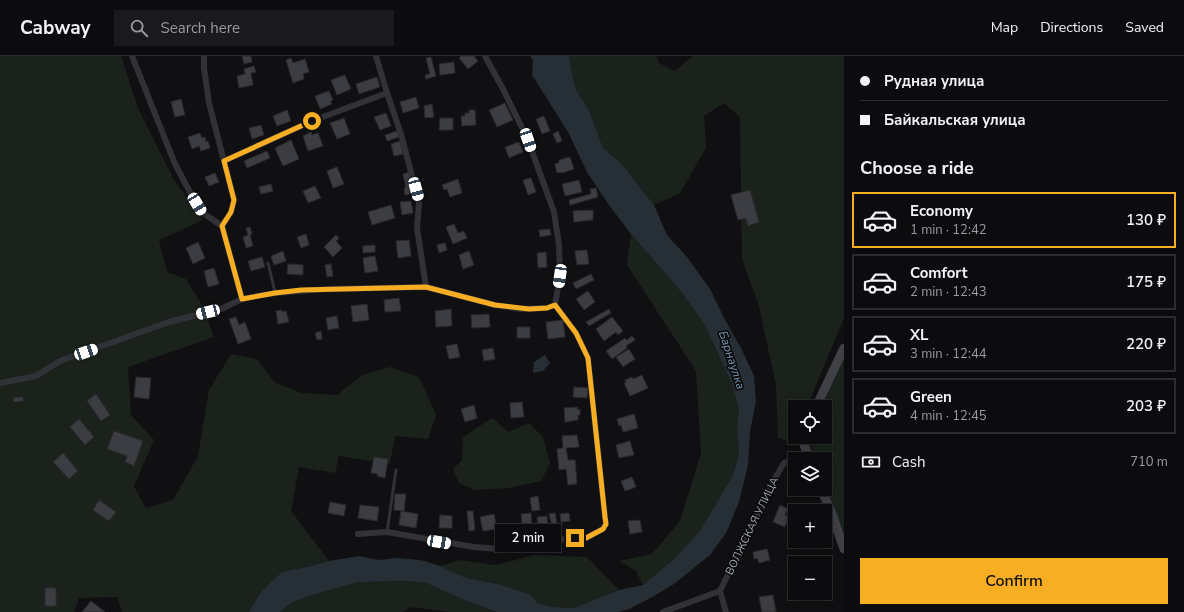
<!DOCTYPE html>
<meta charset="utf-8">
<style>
body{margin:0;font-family:"Nunito Sans",sans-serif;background:#1a1a1c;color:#f1f3f6;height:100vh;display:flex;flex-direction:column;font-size:15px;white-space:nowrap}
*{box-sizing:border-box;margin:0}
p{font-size:13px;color:#9a9b9e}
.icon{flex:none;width:22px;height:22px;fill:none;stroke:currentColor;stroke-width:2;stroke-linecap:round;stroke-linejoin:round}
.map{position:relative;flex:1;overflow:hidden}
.panel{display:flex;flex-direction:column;background:#0c0c0e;width:340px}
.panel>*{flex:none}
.hud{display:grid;align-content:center;height:88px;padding:0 16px;background:#0c0c0e}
.buttons{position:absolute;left:788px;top:344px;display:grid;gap:8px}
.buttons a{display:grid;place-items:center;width:44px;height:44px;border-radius:0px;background:#0c0c0e;box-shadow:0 2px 10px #0003,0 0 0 1px #2c2c2e;font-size:20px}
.end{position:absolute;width:18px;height:18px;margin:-9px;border:5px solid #f7ae23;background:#111;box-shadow:0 0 0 2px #111}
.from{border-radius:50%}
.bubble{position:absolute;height:28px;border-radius:0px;background:#0c0c0e;box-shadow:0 2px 10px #0003,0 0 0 1px #2c2c2e;font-size:13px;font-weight:600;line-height:28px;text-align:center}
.car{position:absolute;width:12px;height:24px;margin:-12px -6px;border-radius:5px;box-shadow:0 0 3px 1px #0007;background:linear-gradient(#fff 24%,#345 0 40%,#fff 0 76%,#345 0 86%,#fff 0)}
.hud b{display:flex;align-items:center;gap:14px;height:38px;font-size:15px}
.hud b+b{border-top:1px solid #2c2c2e}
.hud i{width:10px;height:10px;background:#f1f3f6}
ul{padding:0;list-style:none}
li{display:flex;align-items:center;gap:12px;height:56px;margin:0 8px 6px;padding:0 8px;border:2px solid #2c2c2e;border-radius:0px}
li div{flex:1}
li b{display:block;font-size:15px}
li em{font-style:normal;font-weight:600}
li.selected{border-color:#f7ae23}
li>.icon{width:36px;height:36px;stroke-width:1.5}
h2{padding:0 16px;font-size:18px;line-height:48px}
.pay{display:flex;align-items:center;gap:10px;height:44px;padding:0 16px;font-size:15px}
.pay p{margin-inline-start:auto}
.cta{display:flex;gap:8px;margin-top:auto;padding:8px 16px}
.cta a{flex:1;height:46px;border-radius:0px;background:#f7ae23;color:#111;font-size:16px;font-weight:600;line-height:46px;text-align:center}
header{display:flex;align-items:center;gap:24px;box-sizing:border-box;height:56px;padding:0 20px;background:#0c0c0e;border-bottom:1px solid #2c2c2e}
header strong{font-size:19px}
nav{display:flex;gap:22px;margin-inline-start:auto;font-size:14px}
.search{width:280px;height:36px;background:#1a1a1c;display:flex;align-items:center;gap:10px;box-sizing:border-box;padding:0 14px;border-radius:0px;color:#9a9b9e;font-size:15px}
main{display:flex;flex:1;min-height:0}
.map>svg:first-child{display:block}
.green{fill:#1b221b}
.water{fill:#272f36}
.building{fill:#3c3d42;stroke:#2a2a2e}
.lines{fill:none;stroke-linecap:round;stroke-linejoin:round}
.service{stroke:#313237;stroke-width:3}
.minor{stroke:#313237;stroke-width:6}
.secondary{stroke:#3f4147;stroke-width:9}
.route{stroke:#f7ae23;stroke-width:5}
.labels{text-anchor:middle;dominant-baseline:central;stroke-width:3.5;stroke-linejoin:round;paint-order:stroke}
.street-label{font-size:11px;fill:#a1a7b3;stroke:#0b0b0d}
.water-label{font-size:12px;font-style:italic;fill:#7696b0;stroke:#0b0b0d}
</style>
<header>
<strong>Cabway</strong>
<div class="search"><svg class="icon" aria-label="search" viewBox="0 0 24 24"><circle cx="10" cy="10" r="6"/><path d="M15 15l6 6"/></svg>Search here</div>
<nav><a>Map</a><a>Directions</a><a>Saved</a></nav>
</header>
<main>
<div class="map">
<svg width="844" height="556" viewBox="0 0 844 556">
<rect width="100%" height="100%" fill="#101012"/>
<path class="green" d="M0,0H121L138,52L174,124L203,164L159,184L167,216L186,223L203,251L214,281L128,311L131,359L154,384L134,430L146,452L173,444L198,400L209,334L231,298L257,303L275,327L302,337L337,339L362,319L390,311L419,321L436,359L428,383L395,380L390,408L339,400L335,417L299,411L291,455L329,505L307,511L259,537L249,556H122L117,541L79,542L74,556H0Z
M569,0H656L659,7L675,15L693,0H844V262L807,351H795V379L792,386L778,382L776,329L759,250L742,203L740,61L724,47L704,60L706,92L680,137L654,149L621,107L603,92L589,54L575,32Z
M631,178L682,237L705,269L732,328L739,352L737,374L739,397L733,419L700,475L673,504L643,529L636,515L619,505L652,498L680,465L701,397L696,315L627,209Z
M844,301V488L825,433V403H812L811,389L812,381H825V351H820Z
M492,362L508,376L529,367L543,381L550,407L541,425L508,432L474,434L459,427L453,413L462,404L463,381Z
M534,499L587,501L619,534L574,552L553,551L538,547L528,538L498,528L466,522L440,510L460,504L495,509Z
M407,525L426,527L464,544L497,556H449L411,551L403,556H280L292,547L306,541L358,526Z"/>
<path class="water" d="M530,0H569L575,32L589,54L603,92L621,107L654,149L667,179L687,201L710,233L725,264L742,294L754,320L756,345L750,375L748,409L739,446L726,477L710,499L674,528L654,540L629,553L619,556H497L464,544L426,527L407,525L358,526L306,541L292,547L280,556H249L259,538L282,516L307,511L329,505L359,500L378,504L397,502L421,504L440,510L466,522L498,528L529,538L538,547L553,551L574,552L619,534L643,529L673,504L700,475L733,419L739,397L737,374L739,352L732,328L705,269L682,237L631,178L609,149L587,116L568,76L532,19L533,4Z
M545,299L550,307L543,315L533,317L534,306Z"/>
<path class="building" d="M242,0H251L252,6L244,8Z
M461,0H474L478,5L468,13L459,2Z
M431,1L436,20L426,23L425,19L430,18L426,2Z
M291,2L293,7L305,3L309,16L303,18L304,23L293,27L286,4Z
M454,6L455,17L440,19L439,8Z
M254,10L256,16L251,17L253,29L239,32L237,20L245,18L244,13Z
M345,19L351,33L337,39L331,24Z
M377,21L380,31L359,38L356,28Z
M329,35L333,44L330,45L332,48L320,53L315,40Z
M416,41L419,52L403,57L400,46Z
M181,43L185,59L175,61L171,46Z
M505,47L513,64L497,71L489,54Z
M432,48L434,61L425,62L424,50Z
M287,54L291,65L277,70L273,60Z
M469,54H475L476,69L462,70L461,60H465V57H469Z
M386,57L391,70L380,74L374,61Z
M544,60L550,75L542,78L536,63Z
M344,62L350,78L337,83L330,67Z
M440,62H453V74H439Z
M261,69L264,79L252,83L249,72Z
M397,75L399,81L387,85L385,79Z
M558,75L562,85L557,87L553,78Z
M311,76L312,79L318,77L323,90L308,95L303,80Z
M200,77L202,82L205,81L206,86L208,85L210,92L201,95L199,90L192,93L188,81Z
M291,84L299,103L283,110L275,92Z
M400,85L403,98L394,100L391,88Z
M519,86L523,96L509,102L505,91Z
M267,95L270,102L247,112L244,105Z
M570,101L574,113L562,117V116L557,117L555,108L559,107V104Z
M337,111L344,128L333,132L327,115Z
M410,116L414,137L405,139L404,132H406L403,118Z
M215,117L219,126L209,130L205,121Z
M531,122L536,136L528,139L523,124Z
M458,123L462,137L450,141L447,133L444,134L442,129Z
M579,124L582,136L565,140L562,128Z
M271,128L273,135L261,138L259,131Z
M315,130L321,142L308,147L303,135Z
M596,132L598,141L570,149L569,144L591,138L590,133Z
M750,134L759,166L748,170L746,162L738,164L731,139Z
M411,145L413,157L402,159L400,146Z
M391,149L395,162L372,169L368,156Z
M593,154V164L574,166L573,155Z
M454,168L458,177L464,175L467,182L453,188L446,171Z
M250,171L252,178L250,179L253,190L246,192L243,181L248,179L246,172Z
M550,173L551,179L540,181L539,174Z
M306,178L309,189L301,192L297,181Z
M336,179L339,182L336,185L342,192L333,201L324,191Z
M409,184L411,200L398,202L396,185Z
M198,186L205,202L193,208L186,192Z
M445,187L447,194L439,197L437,189Z
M375,189V196L363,197V190Z
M587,194L589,208L577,209L575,195Z
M283,195L286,205L274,209L271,200Z
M469,195L474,209L463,213L459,199Z
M546,196L547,211L538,212L537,197Z
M375,200L378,215L365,217L363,202Z
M262,201L265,211L251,215L248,205Z
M288,208L303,209V219L287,218Z
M331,208L333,220L327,221L325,209Z
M214,212L219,228L208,231L204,215Z
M591,218L594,224L576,233L573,227Z
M588,235L595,246L584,254L576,243Z
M399,242L401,255L385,256L384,244Z
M367,248L369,264L353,266L351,250Z
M451,253L452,270L436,271L435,255Z
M609,253L611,257L589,270L586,266Z
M282,254V256L286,255L289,266L278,268L276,255Z
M489,258L490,271L472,272L471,259Z
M337,260L339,272L328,274L326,262Z
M236,261L239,269L245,266L251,283L238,288L229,263Z
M612,261L623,275L618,279L616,276L604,285L596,273Z
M563,264L565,281L548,283L546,266Z
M517,271H530V282H517Z
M321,275L322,283L317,284L315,277Z
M632,280L635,284L626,290L627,292L612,303L606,295L625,282L627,284Z
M457,288L460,301L449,303L446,290Z
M493,292L495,303L484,305L482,294Z
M629,293L635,303L623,311L616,301Z
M642,319L648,332L630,340L624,327H626L625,324L632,321L633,323Z
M136,321L151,322L149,343L134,341Z
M574,331L588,332L587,342L573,341Z
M96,338L110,359L101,365L87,345Z
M23,341V345L14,346L13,342Z
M522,346L524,361L511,362L510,347Z
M474,349L477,362L465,366L461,353Z
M577,351L578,354L580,353V359H578V364L565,366L564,352Z
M634,358L638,372L623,376L621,369L619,370L617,363Z
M79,363L94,381L85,389L70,371Z
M114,375L143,385L134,410L125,406L127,400L107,393Z
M577,379L579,391L566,392L568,404H575L577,428L568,429L566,413L559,414L557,393L563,392L562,380Z
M630,385L634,399L619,402L616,389Z
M63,397L78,415L69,423L53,406Z
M374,401L388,403L385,422L377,420L378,418L371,417Z
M632,421L636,431L625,435L621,425Z
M395,438H406L404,455L394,454Z
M538,440L540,454L532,455L530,442Z
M99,444L116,456L109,465L93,454Z
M330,446L346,449L344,460L328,457Z
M360,449L379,451L377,465L358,462Z
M780,449L788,453L785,459L789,461L785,471L773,466Z
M401,455L418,458L416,472L399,469Z
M467,455H473L475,474L469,475Z
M531,457L532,470L522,471L521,458Z
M555,457L558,473L553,475L549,458Z
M569,457L570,465L561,466L560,458Z
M494,458L497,473L483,475L480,461Z
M440,459L452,460V472H439Z
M547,460L548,471L538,472L537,461Z
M640,464L642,476L630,478L628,465Z
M767,493L770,504L759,507L757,502L754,503L753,496Z
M826,504L829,517L825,518V507H815Z
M45,532H56V550H45Z
M773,539L776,556H762L759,541Z
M91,545L105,556H82Z"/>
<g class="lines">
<path class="service" d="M268,207L275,236
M387,476L396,414"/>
<path class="minor" d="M132,0L175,108L191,138L203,157L222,170L242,243
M204,0V12L209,47L234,144L231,156L222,170
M376,0L387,37L401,78L419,147L417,172L426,231
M224,105L312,65L387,37
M0,327L36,320L60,305L169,266L221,253L242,243L275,237L327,233L426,231L495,249L521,253L547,252L555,249L560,220L559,189L554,156L528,84L503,33L485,0
M358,478L387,476L474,491L499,493H510L553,484L586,482L603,473L606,468L605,461L588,302L576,277L555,249
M720,535L726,556
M663,556L720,535L774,424L784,407L807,397"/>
<path class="secondary" d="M816,351L844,292
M806,381L804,388L809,403
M821,433L832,458L844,493"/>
</g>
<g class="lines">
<path class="route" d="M312,65L224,105L234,144L231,156L222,170L242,243L275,237L301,234L426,231L495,249L529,253L547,252L555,249L576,277L588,302L605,461L606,468L603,473L586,482H575"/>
</g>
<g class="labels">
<g class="street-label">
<text transform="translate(752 470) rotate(-64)">ВОЛЖСКАЯ УЛИЦА</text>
</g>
<g class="water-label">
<text transform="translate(732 304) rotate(72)">Барнаулка</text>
</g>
</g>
</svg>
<div class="buttons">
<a><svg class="icon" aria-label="locate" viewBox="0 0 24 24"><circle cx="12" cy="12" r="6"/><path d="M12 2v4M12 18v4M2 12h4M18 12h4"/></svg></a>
<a><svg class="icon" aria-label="layers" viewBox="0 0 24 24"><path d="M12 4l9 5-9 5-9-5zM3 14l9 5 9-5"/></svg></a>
<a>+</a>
<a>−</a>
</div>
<i class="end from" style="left:312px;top:65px"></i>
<i class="end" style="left:575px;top:482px"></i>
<div class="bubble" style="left:495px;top:468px;width:66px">2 min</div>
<i class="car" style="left:528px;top:84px;rotate:161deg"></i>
<i class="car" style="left:416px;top:133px;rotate:165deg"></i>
<i class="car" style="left:197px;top:148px;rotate:149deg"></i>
<i class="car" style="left:560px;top:220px;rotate:188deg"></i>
<i class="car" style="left:208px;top:256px;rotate:256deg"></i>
<i class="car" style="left:86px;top:296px;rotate:71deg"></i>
<i class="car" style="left:439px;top:486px;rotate:100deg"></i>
</div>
<section class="panel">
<div class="hud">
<b><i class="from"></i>Рудная улица</b>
<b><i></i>Байкальская улица</b>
</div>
<h2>Choose a ride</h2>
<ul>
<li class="selected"><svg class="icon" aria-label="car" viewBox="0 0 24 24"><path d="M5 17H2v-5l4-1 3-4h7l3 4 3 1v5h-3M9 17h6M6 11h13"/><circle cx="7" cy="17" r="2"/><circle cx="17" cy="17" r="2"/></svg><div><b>Economy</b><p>1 min · 12:42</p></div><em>130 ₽</em></li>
<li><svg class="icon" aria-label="car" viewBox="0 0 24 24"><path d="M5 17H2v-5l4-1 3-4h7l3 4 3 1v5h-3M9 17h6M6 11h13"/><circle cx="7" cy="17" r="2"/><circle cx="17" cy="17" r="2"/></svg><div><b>Comfort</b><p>2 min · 12:43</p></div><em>175 ₽</em></li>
<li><svg class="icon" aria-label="car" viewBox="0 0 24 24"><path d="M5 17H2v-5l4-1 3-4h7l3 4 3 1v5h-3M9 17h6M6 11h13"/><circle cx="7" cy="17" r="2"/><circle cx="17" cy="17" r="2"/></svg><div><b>XL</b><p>3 min · 12:44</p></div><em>220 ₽</em></li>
<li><svg class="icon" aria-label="car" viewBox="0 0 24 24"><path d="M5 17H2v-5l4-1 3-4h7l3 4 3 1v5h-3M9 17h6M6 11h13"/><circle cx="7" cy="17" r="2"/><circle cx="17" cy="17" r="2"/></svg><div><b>Green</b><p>4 min · 12:45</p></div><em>203 ₽</em></li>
</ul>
<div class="pay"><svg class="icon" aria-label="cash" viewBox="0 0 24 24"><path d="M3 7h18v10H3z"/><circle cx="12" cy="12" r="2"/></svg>Cash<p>710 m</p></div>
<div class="cta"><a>Confirm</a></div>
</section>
</main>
